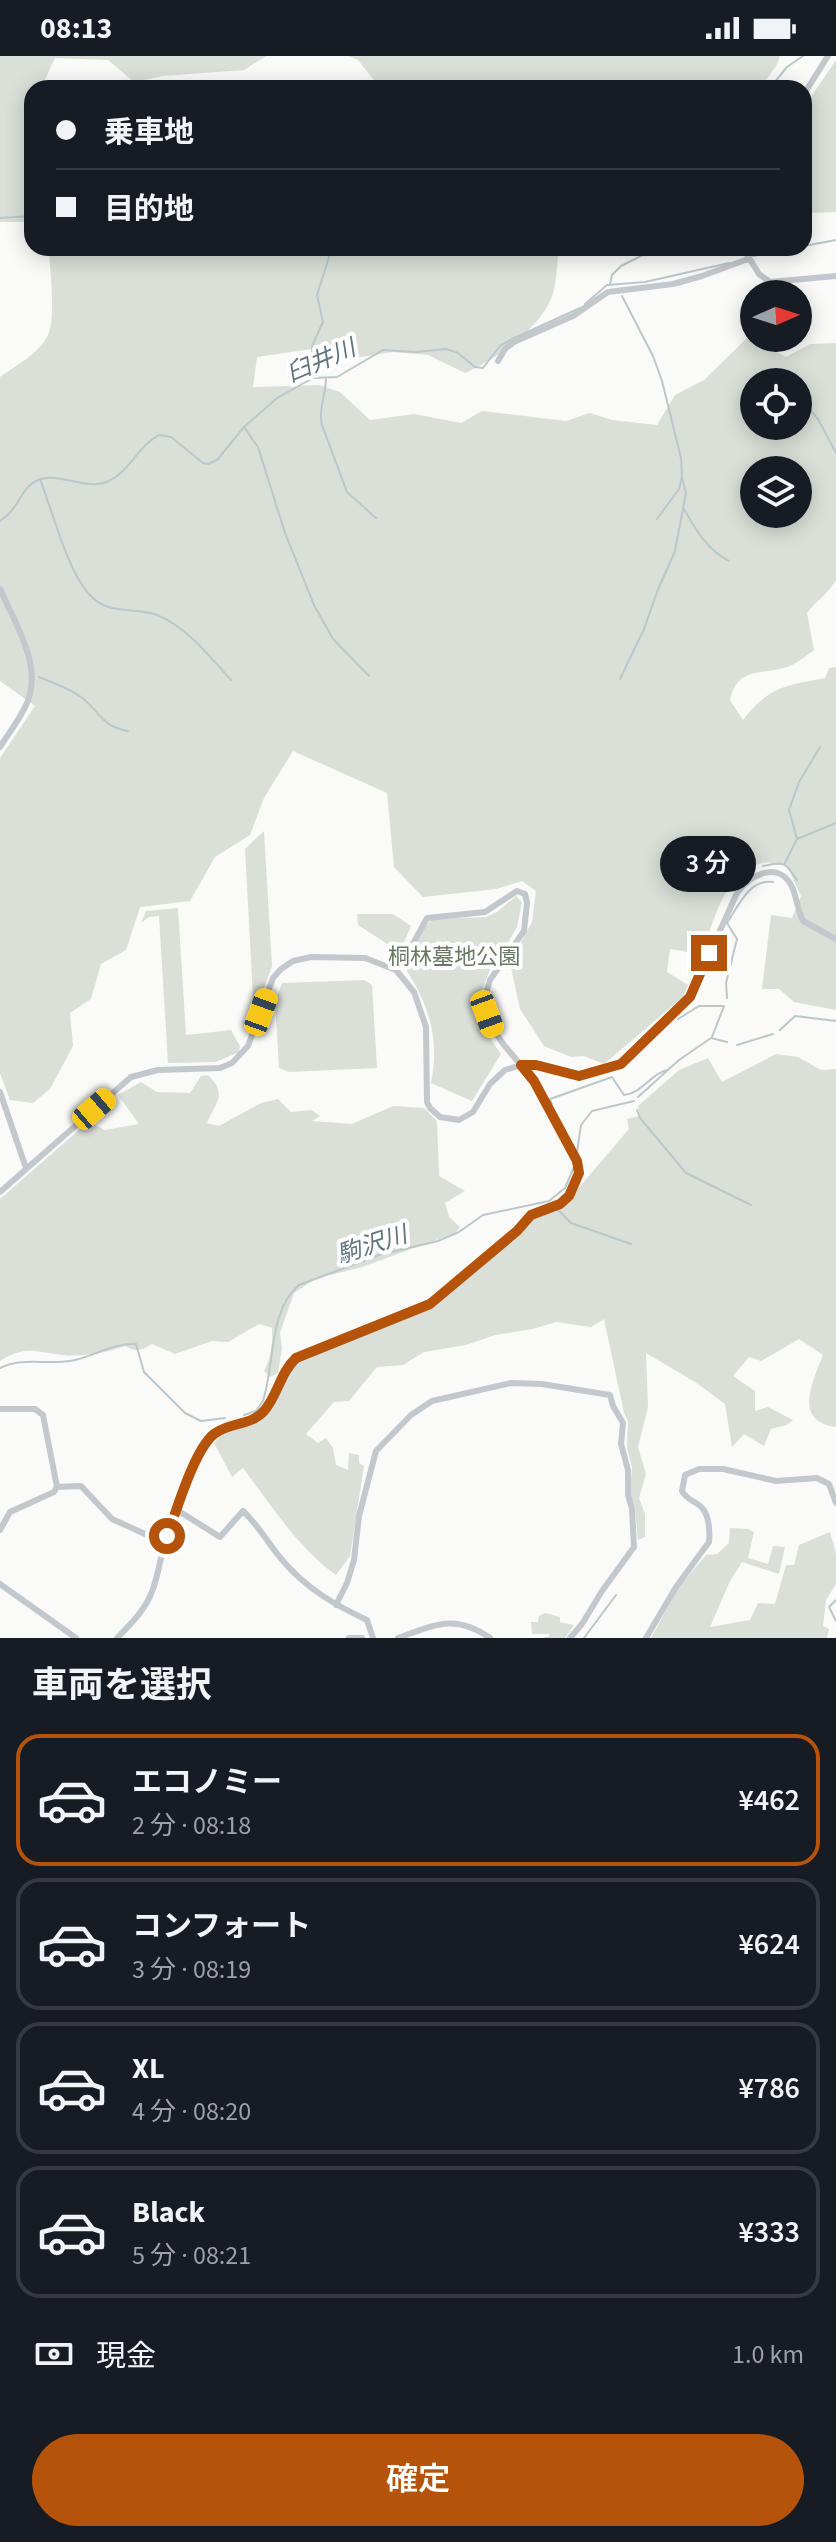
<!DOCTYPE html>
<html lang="ja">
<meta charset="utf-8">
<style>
body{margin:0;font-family:"Source Sans 3","Noto Sans JP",sans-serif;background:#242831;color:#f1f3f6;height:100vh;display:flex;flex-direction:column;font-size:30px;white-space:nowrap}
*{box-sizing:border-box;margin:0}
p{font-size:26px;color:#9ea1a6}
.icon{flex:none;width:44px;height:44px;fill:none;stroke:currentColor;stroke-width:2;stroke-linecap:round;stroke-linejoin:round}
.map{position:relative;height:1582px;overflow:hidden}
.side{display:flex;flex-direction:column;background:#171b24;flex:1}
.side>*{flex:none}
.banner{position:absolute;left:24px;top:24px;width:788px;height:176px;border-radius:24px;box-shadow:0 4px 20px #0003;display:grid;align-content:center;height:176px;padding:0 32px;background:#171b24}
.needle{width:52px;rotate:87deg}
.tools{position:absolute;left:740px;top:224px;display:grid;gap:16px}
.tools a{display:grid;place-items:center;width:72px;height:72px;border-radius:50%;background:#171b24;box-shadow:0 4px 20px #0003;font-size:40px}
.end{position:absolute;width:36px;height:36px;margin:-18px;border:10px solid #b45309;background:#fff;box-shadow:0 0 0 4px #fff}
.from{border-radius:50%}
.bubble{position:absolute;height:56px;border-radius:28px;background:#171b24;box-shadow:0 4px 20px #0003;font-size:26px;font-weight:600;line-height:56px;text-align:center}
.car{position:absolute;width:24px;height:48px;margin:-24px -12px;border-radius:10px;box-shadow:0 0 6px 2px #0007;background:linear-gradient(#f5c518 24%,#345 0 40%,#f5c518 0 76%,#345 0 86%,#f5c518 0)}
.banner b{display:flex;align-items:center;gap:28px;height:76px;font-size:30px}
.banner b+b{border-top:2px solid #363941}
.banner i{width:20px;height:20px;background:#f1f3f6}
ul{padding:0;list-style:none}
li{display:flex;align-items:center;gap:24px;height:132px;margin:0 16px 12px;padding:0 16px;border:4px solid #363941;border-radius:24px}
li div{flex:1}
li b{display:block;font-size:30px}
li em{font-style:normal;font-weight:600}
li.active{border-color:#b45309}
li>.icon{width:72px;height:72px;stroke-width:1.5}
h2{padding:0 32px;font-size:36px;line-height:96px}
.pay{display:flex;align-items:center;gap:20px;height:88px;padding:0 32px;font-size:30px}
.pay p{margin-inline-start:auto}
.action{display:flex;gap:16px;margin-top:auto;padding:16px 32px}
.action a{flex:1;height:92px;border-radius:48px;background:#b45309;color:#fff;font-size:32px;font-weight:600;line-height:92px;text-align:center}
.status{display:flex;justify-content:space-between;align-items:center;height:56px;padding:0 40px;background:#171b24;direction:ltr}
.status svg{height:22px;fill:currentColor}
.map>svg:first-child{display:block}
.green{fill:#dadfd7;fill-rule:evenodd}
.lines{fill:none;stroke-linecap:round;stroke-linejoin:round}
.stream{stroke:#bbc7cb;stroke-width:2}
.minor{stroke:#c3c8cc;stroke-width:6}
.route{stroke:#b45309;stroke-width:10}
.labels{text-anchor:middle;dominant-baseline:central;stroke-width:8;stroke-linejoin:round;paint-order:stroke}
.park-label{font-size:22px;fill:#687a64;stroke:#fff}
.water-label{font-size:24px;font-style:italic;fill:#60757c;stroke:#fff}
</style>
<div class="status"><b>08:13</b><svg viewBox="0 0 49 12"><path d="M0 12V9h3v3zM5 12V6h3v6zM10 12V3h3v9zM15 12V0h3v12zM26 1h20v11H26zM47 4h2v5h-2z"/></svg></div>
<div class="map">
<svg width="836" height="1582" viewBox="0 0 836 1582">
<rect width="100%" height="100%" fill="#fafaf8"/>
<path class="green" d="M0,0H266L244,14L163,20L134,26L108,4L55,2L41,32H32V166H0Z
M348,0H780L777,9L760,32H374L377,28L358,4Z
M836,4V156L807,157L804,155V51Z
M57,192H559C557,205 557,224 553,237C544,270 495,304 465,317L428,299L393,296L348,303L326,291L257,301L253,331L319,329L340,336L370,364L414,358L461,367L482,355L566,365L590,357L612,364L657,369L675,339L704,324L749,280L786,301L810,288L836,287V524C828,538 817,544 807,557L814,594C807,599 800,605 792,609C767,621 738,607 730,644L743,664C770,630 784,630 825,622L829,612L836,611V954L794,946L779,933H762L771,859L792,862L801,840L787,810C780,809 769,805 762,807C722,818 714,866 702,898L670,893L667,916L688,929L683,941L604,1008L584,1000L571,1001L544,990L520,953L510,907L532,866L536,835L522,825L496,833L423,841L394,811L387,737L293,695L264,742L250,779L215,801L190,845L140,851L126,894L101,908L91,943L70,957L73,990L50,1033L33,1047L10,1044L0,1017V702L35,650L0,625V321C16,309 39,298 48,279C56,260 50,217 49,195ZM754,326H798V370H754ZM754,414H798V458H754Z
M264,775L272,910L254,960L245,793Z
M516,840L522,846L517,871L505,892L494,902L481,938L487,978L501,998L472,1045L431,1027C440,982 429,949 405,912C415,897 418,873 433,863L486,861L497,856Z
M178,852L186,979L231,974L240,990L239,996L216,1006L168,1007L159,860L149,861L141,867L146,855Z
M357,858H393L411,870L400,896L358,869Z
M364,924L372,929L377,1012L289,1016L279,1012L275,946L282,927Z
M776,998L798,1001L821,1014L836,1013V1371C792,1365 813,1325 823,1299L799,1283L761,1305L749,1301L733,1320L755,1335V1355L768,1351L793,1364L787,1369L771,1373L764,1390L744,1378L732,1391L725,1348L695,1326L646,1297L648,1351L638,1391L646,1418L639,1442L645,1458V1481L638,1484L635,1452L630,1439L632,1412L627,1392L628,1365L624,1357L604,1263L591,1271L556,1266L533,1273L495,1279L466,1289L424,1296L403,1309L377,1311L349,1345L334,1346L306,1378L318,1387L326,1382L333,1392L336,1409L348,1414L349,1397L359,1399V1407L364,1410L350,1500L336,1519C298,1492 271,1449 243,1412L232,1421L214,1387L224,1376L260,1366L275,1348L283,1327L296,1305L432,1252L533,1163L563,1150L629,1073L627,1063L639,1060L638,1050L679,1014L708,1002L722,1026Z
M208,1019C228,1038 216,1046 207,1067L219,1070L261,1047L278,1043L291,1056L311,1054L320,1060L312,1065L352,1068L393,1050L424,1052L437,1065L439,1120L465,1135L445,1147L449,1161L460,1171L455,1177L362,1211L315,1223L294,1237L280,1277L282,1292L278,1317L270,1321L264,1315C271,1302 273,1288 272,1272L259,1268L228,1286L212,1285L175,1298L152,1288C142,1294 136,1297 125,1290C106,1297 82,1301 62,1299C35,1296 26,1289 0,1305V1143L88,1066L105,1074L139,1068L118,1039L141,1026L157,1036L190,1037L201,1020Z
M730,1472L748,1473L754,1476L748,1502L768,1508L773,1490L785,1491L779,1518L742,1506L730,1525L710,1571L750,1564L758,1547L775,1548L786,1509H794L799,1489L830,1476L836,1498V1528L826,1544L823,1570L829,1573L827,1582H651L678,1532L706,1499L717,1498L729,1487Z
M545,1557L560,1561V1566L574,1569L565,1582H543L549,1580V1578H532L531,1566H538L539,1560Z"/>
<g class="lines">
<path class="stream" d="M770,32L787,11L803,0
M0,162L32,160
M804,190L836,184
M753,200L795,192
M610,228L612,219L621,210L657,192
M622,240L653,300L662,325L681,402L682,421L679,433L657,463
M585,248L607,229L645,226L729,207
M313,316L312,290L323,266L317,239L329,201L328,192
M786,318L789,326
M326,322C326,338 318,354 322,369L347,436L376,462
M798,340L818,363L836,397
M244,371L258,391L285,477L314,549L333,583L369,620
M40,423C52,454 67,513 88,537C108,561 133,550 157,559C187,571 210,601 231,624
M684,453C696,474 707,494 729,505
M0,465C20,452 20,433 36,425C59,414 85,436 109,425C131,414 138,390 159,379L171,381L203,407L208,408L217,404L244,371L277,342L313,322L337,321L383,294L416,296L446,293L458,297L475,311L483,312L500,290L512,283L580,252
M39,621C53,627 69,632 81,641C101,656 100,670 128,675
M620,623L644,573L657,536L675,495L686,437L682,422
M797,783L789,754L799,726L820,691
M785,807L797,783L836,767
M763,810C786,806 784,805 797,824
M727,942L726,927L737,883L727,867C739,849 749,823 773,826
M678,963L699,950H724L712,981
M780,974L795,960L836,965
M737,989L773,978
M638,1041L679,1004L711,982L727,986
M552,1048L550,1043L612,1021L624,1039C643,1037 650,1018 667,1014
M637,1054L640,1062L686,1117L751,1149
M577,1096L581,1069L592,1055L634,1045
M558,1154L571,1167L631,1188
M0,1312C24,1300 49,1310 75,1304C96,1299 114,1287 136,1288L144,1316L185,1357L201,1365L225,1362
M244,1359L256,1355L263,1345C275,1309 268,1255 299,1229L379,1199L438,1185L459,1176L483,1159L549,1145L565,1132L574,1111
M836,1544L829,1551L836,1565
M584,1582L616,1539"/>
<path class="minor" d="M804,38L828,0
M743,192L759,218L770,226L836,220
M498,305L505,293L514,286L573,260L608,236L673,228L702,220L748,203
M0,533C15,567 43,610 27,647C20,663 9,677 0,691
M0,1036L26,1112
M0,1136L131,1021L158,1014L220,1012L232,1007L248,990L273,922L281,913L293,905L311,901L365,902L396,914L414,936L426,971L427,1046L430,1052L440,1061L459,1064L473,1056L490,1028L505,1014L521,1009H536L579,1020L621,1008L690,941L737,837C751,817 781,804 793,833C797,844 798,855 803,865L836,883
M0,1353H35L43,1359L57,1431
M177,1454L220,1481L243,1455C260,1471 269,1489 283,1505C307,1533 335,1549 367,1564L373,1582
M0,1474L10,1456L54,1436L57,1431L81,1430L112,1463L165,1487
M0,1528L76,1582
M336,1549L347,1527L354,1504L359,1460L376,1395L411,1359L432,1345L511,1327L542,1328L610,1339L613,1350L623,1367L621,1388L628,1414V1439L632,1453L634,1491L602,1535L582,1568L570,1582
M117,1582C132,1567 146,1553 153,1533C159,1516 161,1497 167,1480C178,1450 189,1418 204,1390C217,1366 243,1374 261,1358C278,1343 280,1317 296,1302L430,1248L517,1175L531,1159L560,1148L569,1140L575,1129L579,1117L573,1095L534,1025L504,989L493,973L487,958V934L490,924L524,875L527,847L525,838L517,835L485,856L427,862L408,897L396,914
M349,1582H362
M398,1582C435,1569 455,1557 490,1582
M646,1582L676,1531L709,1486C710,1477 709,1460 703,1453C697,1445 687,1445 682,1435L685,1419L699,1413H723L776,1425L817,1422L829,1428L836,1447"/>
</g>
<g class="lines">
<path class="route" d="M167,1480C177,1454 194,1394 214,1378C229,1366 251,1370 264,1355C278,1339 280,1317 296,1302L430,1248L517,1175L531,1159L560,1148L569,1140L579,1117L577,1105L534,1025L521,1009H536L579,1020L621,1008L690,941L709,897"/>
</g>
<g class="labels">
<g class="park-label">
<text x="454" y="901">桐林墓地公園</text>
</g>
<g class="water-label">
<text transform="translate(321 305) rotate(-23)">臼井川</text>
<text transform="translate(372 1189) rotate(-18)">駒沢川</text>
</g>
</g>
</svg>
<div class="tools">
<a><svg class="needle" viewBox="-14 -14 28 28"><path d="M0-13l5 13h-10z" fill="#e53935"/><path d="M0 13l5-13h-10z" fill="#9ea1a6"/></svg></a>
<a><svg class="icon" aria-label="locate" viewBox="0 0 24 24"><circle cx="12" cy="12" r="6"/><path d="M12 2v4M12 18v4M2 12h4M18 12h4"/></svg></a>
<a><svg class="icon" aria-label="layers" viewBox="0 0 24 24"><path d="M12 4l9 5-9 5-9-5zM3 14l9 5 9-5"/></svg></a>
</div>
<i class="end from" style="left:167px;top:1480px"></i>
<i class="end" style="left:709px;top:897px"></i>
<div class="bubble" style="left:660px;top:780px;width:96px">3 分</div>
<i class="car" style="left:261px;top:956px;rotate:20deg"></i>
<i class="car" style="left:487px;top:958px;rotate:160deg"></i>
<i class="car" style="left:94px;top:1053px;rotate:49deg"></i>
<div class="banner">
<b><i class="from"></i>乗車地</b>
<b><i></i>目的地</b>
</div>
</div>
<section class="side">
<h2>車両を選択</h2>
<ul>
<li class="active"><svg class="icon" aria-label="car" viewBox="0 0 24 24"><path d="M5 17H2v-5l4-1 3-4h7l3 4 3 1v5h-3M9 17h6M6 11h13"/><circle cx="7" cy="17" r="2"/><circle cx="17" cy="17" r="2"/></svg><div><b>エコノミー</b><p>2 分 · 08:18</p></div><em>¥462</em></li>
<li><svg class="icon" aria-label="car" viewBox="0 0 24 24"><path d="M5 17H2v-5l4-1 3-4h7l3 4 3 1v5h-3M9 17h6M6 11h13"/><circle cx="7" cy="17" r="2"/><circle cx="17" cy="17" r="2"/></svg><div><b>コンフォート</b><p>3 分 · 08:19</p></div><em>¥624</em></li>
<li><svg class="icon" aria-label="car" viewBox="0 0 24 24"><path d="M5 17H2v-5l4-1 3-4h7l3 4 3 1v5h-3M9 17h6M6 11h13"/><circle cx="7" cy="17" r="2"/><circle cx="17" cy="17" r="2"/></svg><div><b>XL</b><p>4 分 · 08:20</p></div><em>¥786</em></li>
<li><svg class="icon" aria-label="car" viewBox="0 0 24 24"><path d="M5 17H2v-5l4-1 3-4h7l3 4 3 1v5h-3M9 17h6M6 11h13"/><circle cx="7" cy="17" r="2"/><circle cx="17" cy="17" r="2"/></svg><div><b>Black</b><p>5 分 · 08:21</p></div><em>¥333</em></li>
</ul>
<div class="pay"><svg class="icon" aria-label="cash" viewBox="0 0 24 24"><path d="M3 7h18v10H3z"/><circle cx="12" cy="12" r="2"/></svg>現金<p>1.0 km</p></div>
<div class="action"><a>確定</a></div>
</section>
